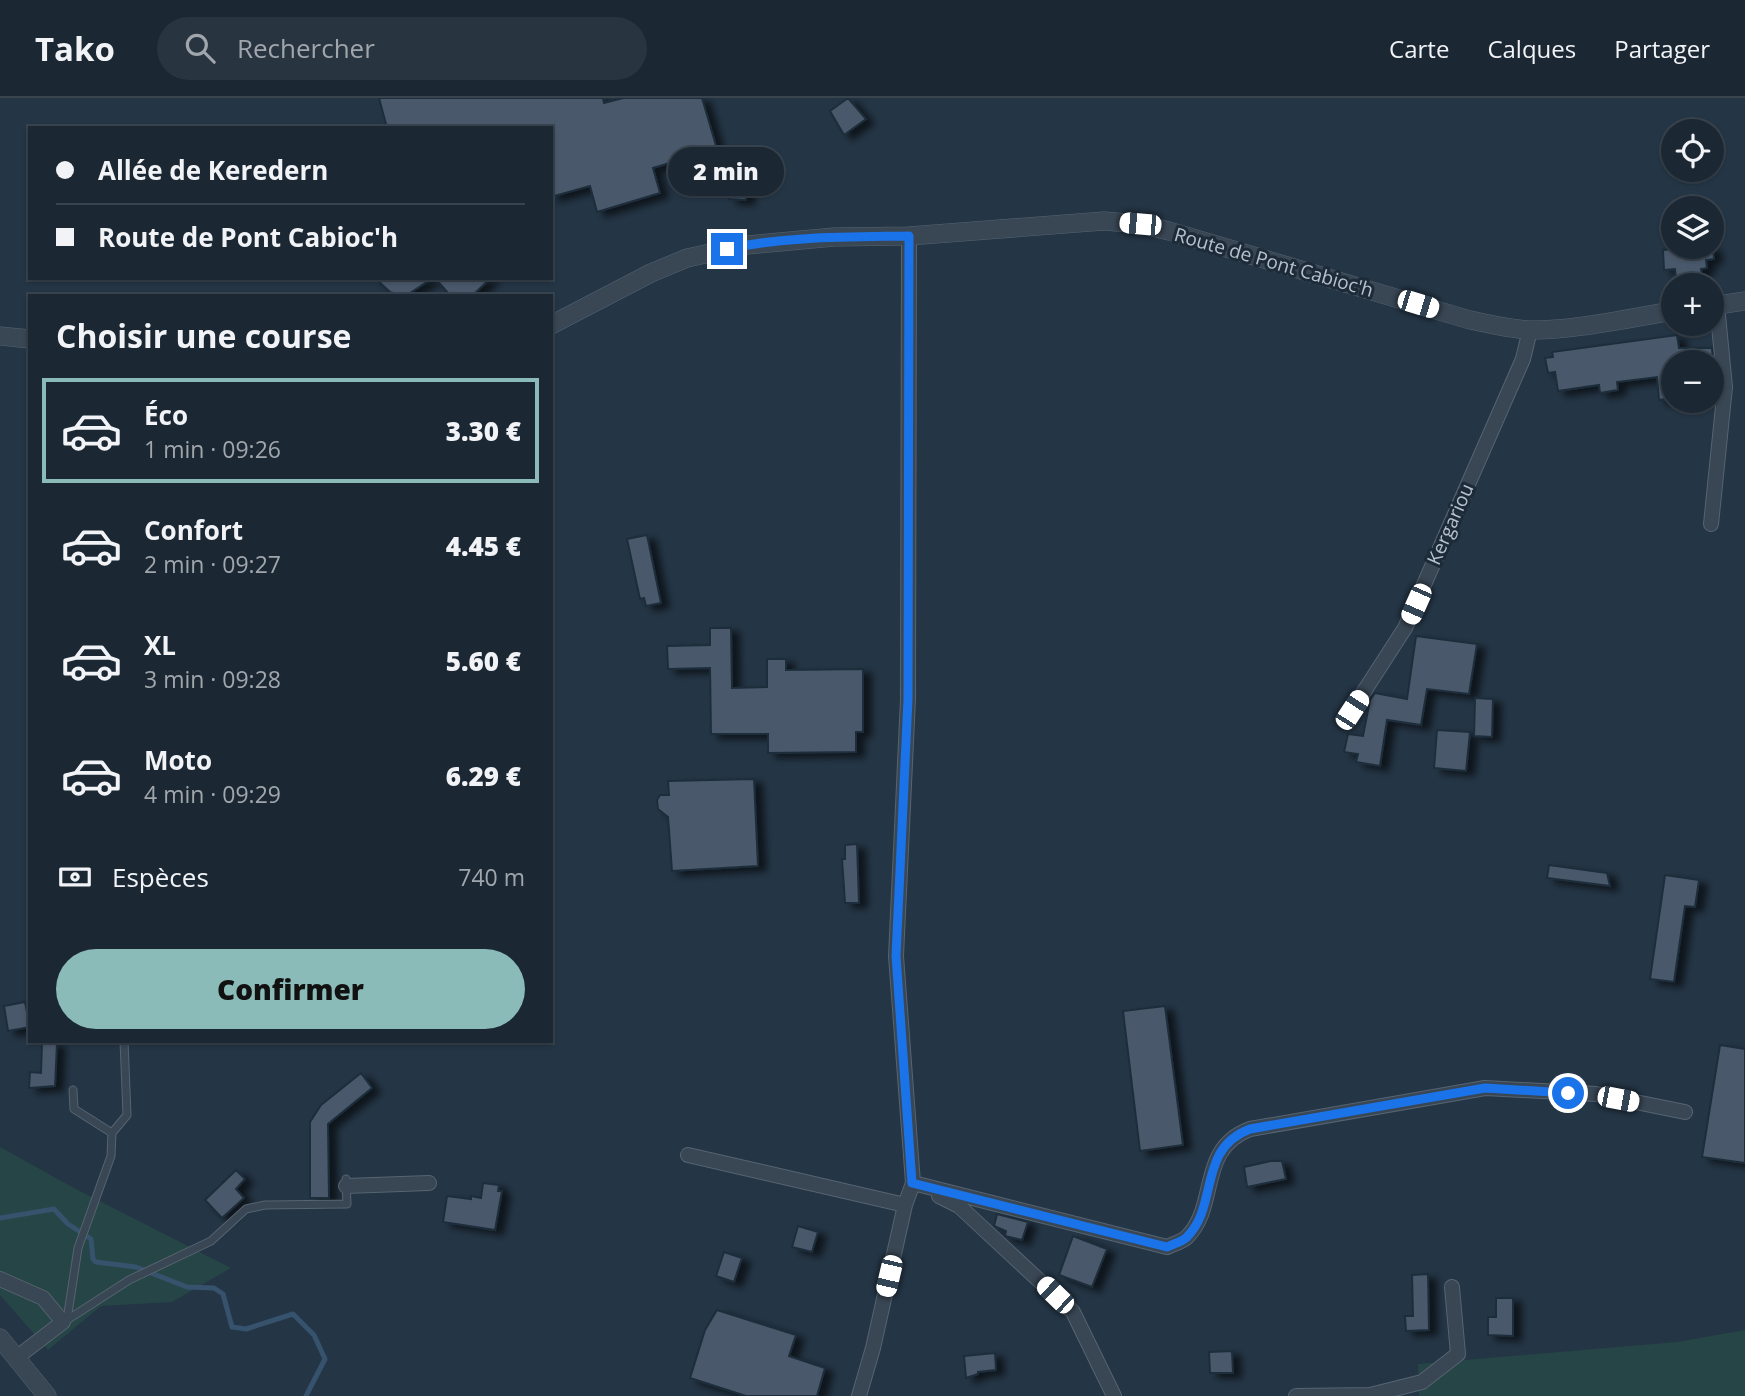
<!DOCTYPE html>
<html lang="fr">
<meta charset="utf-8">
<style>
body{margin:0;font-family:"Open Sans",sans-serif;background:#283440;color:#f1f3f6;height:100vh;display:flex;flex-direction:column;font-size:26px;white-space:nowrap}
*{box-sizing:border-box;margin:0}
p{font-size:23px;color:#a0a6ac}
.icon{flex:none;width:38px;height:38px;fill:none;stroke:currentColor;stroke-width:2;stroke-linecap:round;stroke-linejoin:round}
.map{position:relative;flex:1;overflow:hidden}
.panel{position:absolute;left:28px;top:196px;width:525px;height:749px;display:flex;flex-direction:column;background:#1b2834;border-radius:0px;box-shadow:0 2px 5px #0004,0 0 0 2px #39444f}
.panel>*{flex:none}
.guide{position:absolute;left:28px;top:28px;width:525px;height:154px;border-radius:0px;box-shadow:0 2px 5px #0004,0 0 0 2px #39444f;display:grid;align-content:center;height:154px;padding:0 28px;background:#1b2834}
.buttons{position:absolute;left:1661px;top:21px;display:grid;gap:14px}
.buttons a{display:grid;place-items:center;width:63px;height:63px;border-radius:50%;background:#1b2834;box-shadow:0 2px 5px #0004,0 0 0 2px #39444f;font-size:35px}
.end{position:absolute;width:32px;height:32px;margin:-16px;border:9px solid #1a73e8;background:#fff;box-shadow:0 0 0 4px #fff}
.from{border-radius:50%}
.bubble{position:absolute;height:49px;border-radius:24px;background:#1b2834;box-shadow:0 2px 5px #0004,0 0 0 2px #39444f;font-size:23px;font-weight:800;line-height:49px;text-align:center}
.car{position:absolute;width:21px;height:42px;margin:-21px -10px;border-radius:9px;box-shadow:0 0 5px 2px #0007;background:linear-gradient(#fff 24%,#345 0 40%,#fff 0 76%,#345 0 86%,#fff 0)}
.guide b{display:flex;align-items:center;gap:24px;height:66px;font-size:26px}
.guide b+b{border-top:2px solid #39444f}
.guide i{width:18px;height:18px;background:#f1f3f6}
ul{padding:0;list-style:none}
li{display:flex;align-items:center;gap:21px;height:105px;margin:0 14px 10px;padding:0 14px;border:4px solid transparent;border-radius:0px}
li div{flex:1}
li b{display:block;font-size:26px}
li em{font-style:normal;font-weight:800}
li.selected{border-color:#8bbbb9}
li>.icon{width:63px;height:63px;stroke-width:1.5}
h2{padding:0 28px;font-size:32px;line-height:84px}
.pay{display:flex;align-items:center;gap:18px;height:77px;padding:0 28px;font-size:26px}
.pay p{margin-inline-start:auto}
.button{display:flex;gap:14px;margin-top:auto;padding:14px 28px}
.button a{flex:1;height:80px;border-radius:42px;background:#8bbbb9;color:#111;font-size:28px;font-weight:800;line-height:80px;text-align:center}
header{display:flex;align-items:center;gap:42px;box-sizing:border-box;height:98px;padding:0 35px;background:#1b2834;border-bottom:2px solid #39444f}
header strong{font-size:33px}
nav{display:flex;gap:38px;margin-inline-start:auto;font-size:24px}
.search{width:490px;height:63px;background:#283440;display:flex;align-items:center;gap:18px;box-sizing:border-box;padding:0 24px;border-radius:38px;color:#a0a6ac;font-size:26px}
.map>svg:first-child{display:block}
.green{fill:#264546}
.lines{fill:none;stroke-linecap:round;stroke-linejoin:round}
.stream{stroke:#36526d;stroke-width:5}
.building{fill:#48596b;stroke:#1f2d3b;stroke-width:2;filter:url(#shadow)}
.service-casing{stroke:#576471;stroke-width:9}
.minor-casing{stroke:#576471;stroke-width:16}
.tertiary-casing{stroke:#576471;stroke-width:19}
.service{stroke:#394654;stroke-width:7}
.minor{stroke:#394654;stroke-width:14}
.tertiary{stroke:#394654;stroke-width:18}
.route{stroke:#1a73e8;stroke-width:9}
.labels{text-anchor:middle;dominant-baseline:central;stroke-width:6;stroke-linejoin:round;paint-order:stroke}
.street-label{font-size:19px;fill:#b6c1ce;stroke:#1d2b39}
</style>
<header>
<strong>Tako</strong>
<div class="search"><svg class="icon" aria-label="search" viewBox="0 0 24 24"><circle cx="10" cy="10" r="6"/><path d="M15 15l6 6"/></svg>Rechercher</div>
<nav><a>Carte</a><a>Calques</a><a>Partager</a></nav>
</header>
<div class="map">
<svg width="1745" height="1298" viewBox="0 0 1745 1298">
<defs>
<filter id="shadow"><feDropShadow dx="8" dy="4.5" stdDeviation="3.5" flood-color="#0009"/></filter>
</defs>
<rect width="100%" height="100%" fill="#243545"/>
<path class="green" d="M0,1049L74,1090L231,1170L172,1204L101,1208L48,1252L0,1197Z
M1745,1232V1298H1419L1418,1266L1677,1244Z"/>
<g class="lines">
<path class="stream" d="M0,1120L54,1111L68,1126L91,1141L93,1161L96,1164L136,1169L187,1189L214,1190L223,1196L232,1229L246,1231L293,1216L314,1237L325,1261L306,1298"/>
</g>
<path class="building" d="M379,0H603L604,5L623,0H702L717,51L653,70L660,95L597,114L590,88L551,99V30H387Z
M848,0L866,21L844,37L830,13Z
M730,78L747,79L746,102L729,101Z
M1690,149H1713L1714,161L1706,162L1707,170L1701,171L1702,177L1676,180L1675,171L1664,172L1663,152Z
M375,180H433L410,195L401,198L390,194Z
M435,180H491L474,196L468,198L448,195Z
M1677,237L1679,250H1712L1713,264H1673V300L1659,302L1657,279L1617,284L1618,292L1600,295L1599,287L1558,293L1555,274L1548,275L1545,260L1553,259L1552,254Z
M647,437L661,505L646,508L644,500L640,501L627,441Z
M710,530H731L732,590L767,589V561H786V572L863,571V634H856V654L768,655V636H711L710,570L668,571L667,548L710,547Z
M1416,538L1477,546L1469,596L1427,591L1421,627L1387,622L1380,668L1356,664L1358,656L1344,654L1348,636L1363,638L1370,602L1375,595L1407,601Z
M1475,600L1493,601L1492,639L1474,638Z
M1437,632L1470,634L1466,673L1434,670Z
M754,681L758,768L672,773L668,719L658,711L657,702L660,697H669L668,683Z
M857,746L859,805H845L842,761H845V747Z
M1549,767L1607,775L1610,788L1547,780Z
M1665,777L1699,782L1695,809L1685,808L1674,884L1650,881Z
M25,904L27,914L30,913V929L8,933L4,908Z
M1165,908L1183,1047L1140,1053L1123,913Z
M42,945H57L55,988L29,990L30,974L41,975Z
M1720,947L1745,951V1065L1702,1059Z
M361,975L372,990L328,1026L329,1100H310V1024L321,1007Z
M1271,1063H1282L1286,1081L1247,1089L1244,1069Z
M236,1072L245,1081L236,1091L244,1100L222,1120L205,1102Z
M483,1085L499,1087L498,1093H502L495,1132L443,1124L447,1098L471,1101V1098L481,1100Z
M997,1116L1028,1124L1022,1142L1005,1138L1006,1133L994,1128Z
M798,1128L818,1134L812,1154L792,1149Z
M1073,1138L1107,1151L1092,1189L1059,1177Z
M724,1154L742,1160L734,1184L716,1178Z
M1428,1176L1429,1232L1406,1233L1405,1218H1413L1412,1177Z
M1496,1200H1513V1238L1488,1237V1219H1496Z
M717,1212L796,1237L789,1258L825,1270L817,1298H746L690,1280L705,1232Z
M1232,1253L1233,1275H1210L1209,1254Z
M995,1255L996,1272L978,1274V1276L966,1280L964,1258Z"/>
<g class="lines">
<defs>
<path id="service" d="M73,992L74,1011L112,1035
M67,1222L129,1182L211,1143L246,1111L265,1107L347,1106L346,1081
M65,1224L67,1222L78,1150L111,1058L112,1035L127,1017L124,943"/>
<path id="minor" d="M1711,426L1725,289L1717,207
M1352,612L1405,530L1523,261L1530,232
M688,1057L905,1107
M913,1085L1167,1149C1173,1146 1182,1144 1187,1139C1219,1107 1197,1051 1250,1031L1485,990L1596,996L1685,1014
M346,1088L429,1085
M939,1098L959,1108L1073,1214L1114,1298
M0,1181L43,1200L63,1224L16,1260
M859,1298L873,1250L905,1107L913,1085L896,858L908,601L909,138
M1296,1298L1370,1297L1422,1284L1458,1256L1452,1189"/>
<path id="tertiary" d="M1712,208L1745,203
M551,227L651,175L687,160L747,147L834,139L909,138L1104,123L1140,126L1169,133L1470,222C1489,226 1509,231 1529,232C1572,233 1629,220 1673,213
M0,238L30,241
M0,1240L47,1298"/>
</defs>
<use href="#service" class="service-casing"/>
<use href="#minor" class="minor-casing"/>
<use href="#tertiary" class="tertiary-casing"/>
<use href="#service" class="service"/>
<use href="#minor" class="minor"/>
<use href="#tertiary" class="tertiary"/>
</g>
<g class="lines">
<path class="route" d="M727,151C786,138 849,139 909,138L908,601L896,858L912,1085L1167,1149C1173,1146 1182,1144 1187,1139C1219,1107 1197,1051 1250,1031L1485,990L1568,995"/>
</g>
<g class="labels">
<g class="street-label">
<text transform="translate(1274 164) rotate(16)">Route de Pont Cabioc'h</text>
<text transform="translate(1450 426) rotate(-66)">Kergariou</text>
</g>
</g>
</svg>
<div class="buttons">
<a><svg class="icon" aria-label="locate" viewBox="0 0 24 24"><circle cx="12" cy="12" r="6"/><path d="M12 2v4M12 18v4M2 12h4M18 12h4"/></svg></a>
<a><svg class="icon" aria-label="layers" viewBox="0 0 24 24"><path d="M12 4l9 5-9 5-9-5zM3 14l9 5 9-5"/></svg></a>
<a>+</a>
<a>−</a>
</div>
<i class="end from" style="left:1568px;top:995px"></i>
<i class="end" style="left:727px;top:151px"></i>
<div class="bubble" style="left:668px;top:49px;width:116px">2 min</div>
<i class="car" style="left:1140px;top:126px;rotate:275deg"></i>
<i class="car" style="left:1418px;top:206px;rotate:107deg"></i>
<i class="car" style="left:1416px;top:506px;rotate:204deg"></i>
<i class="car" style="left:1352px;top:612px;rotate:33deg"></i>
<i class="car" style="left:1618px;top:1001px;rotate:101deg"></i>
<i class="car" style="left:889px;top:1178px;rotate:193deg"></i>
<i class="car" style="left:1055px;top:1197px;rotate:314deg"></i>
<div class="guide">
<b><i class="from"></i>Allée de Keredern</b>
<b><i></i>Route de Pont Cabioc'h</b>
</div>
<section class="panel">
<h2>Choisir une course</h2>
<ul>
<li class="selected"><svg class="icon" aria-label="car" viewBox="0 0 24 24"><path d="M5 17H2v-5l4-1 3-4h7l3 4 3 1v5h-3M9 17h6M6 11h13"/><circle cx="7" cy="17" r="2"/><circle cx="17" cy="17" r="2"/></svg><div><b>Éco</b><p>1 min · 09:26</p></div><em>3.30 €</em></li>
<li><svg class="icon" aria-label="car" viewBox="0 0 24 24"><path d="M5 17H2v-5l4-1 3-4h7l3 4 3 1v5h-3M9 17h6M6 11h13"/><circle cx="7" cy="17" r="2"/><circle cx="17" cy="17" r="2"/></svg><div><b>Confort</b><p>2 min · 09:27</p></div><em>4.45 €</em></li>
<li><svg class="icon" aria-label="car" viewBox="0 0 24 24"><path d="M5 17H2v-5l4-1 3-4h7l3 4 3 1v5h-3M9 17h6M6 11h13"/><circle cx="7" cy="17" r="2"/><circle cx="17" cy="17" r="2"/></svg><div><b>XL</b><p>3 min · 09:28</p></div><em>5.60 €</em></li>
<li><svg class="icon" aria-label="car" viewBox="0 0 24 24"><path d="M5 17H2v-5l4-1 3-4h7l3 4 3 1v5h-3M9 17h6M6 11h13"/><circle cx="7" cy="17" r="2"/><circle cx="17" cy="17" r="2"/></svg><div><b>Moto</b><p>4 min · 09:29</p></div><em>6.29 €</em></li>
</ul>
<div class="pay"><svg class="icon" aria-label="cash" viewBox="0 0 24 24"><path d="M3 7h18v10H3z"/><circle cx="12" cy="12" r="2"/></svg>Espèces<p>740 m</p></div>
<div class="button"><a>Confirmer</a></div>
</section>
</div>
